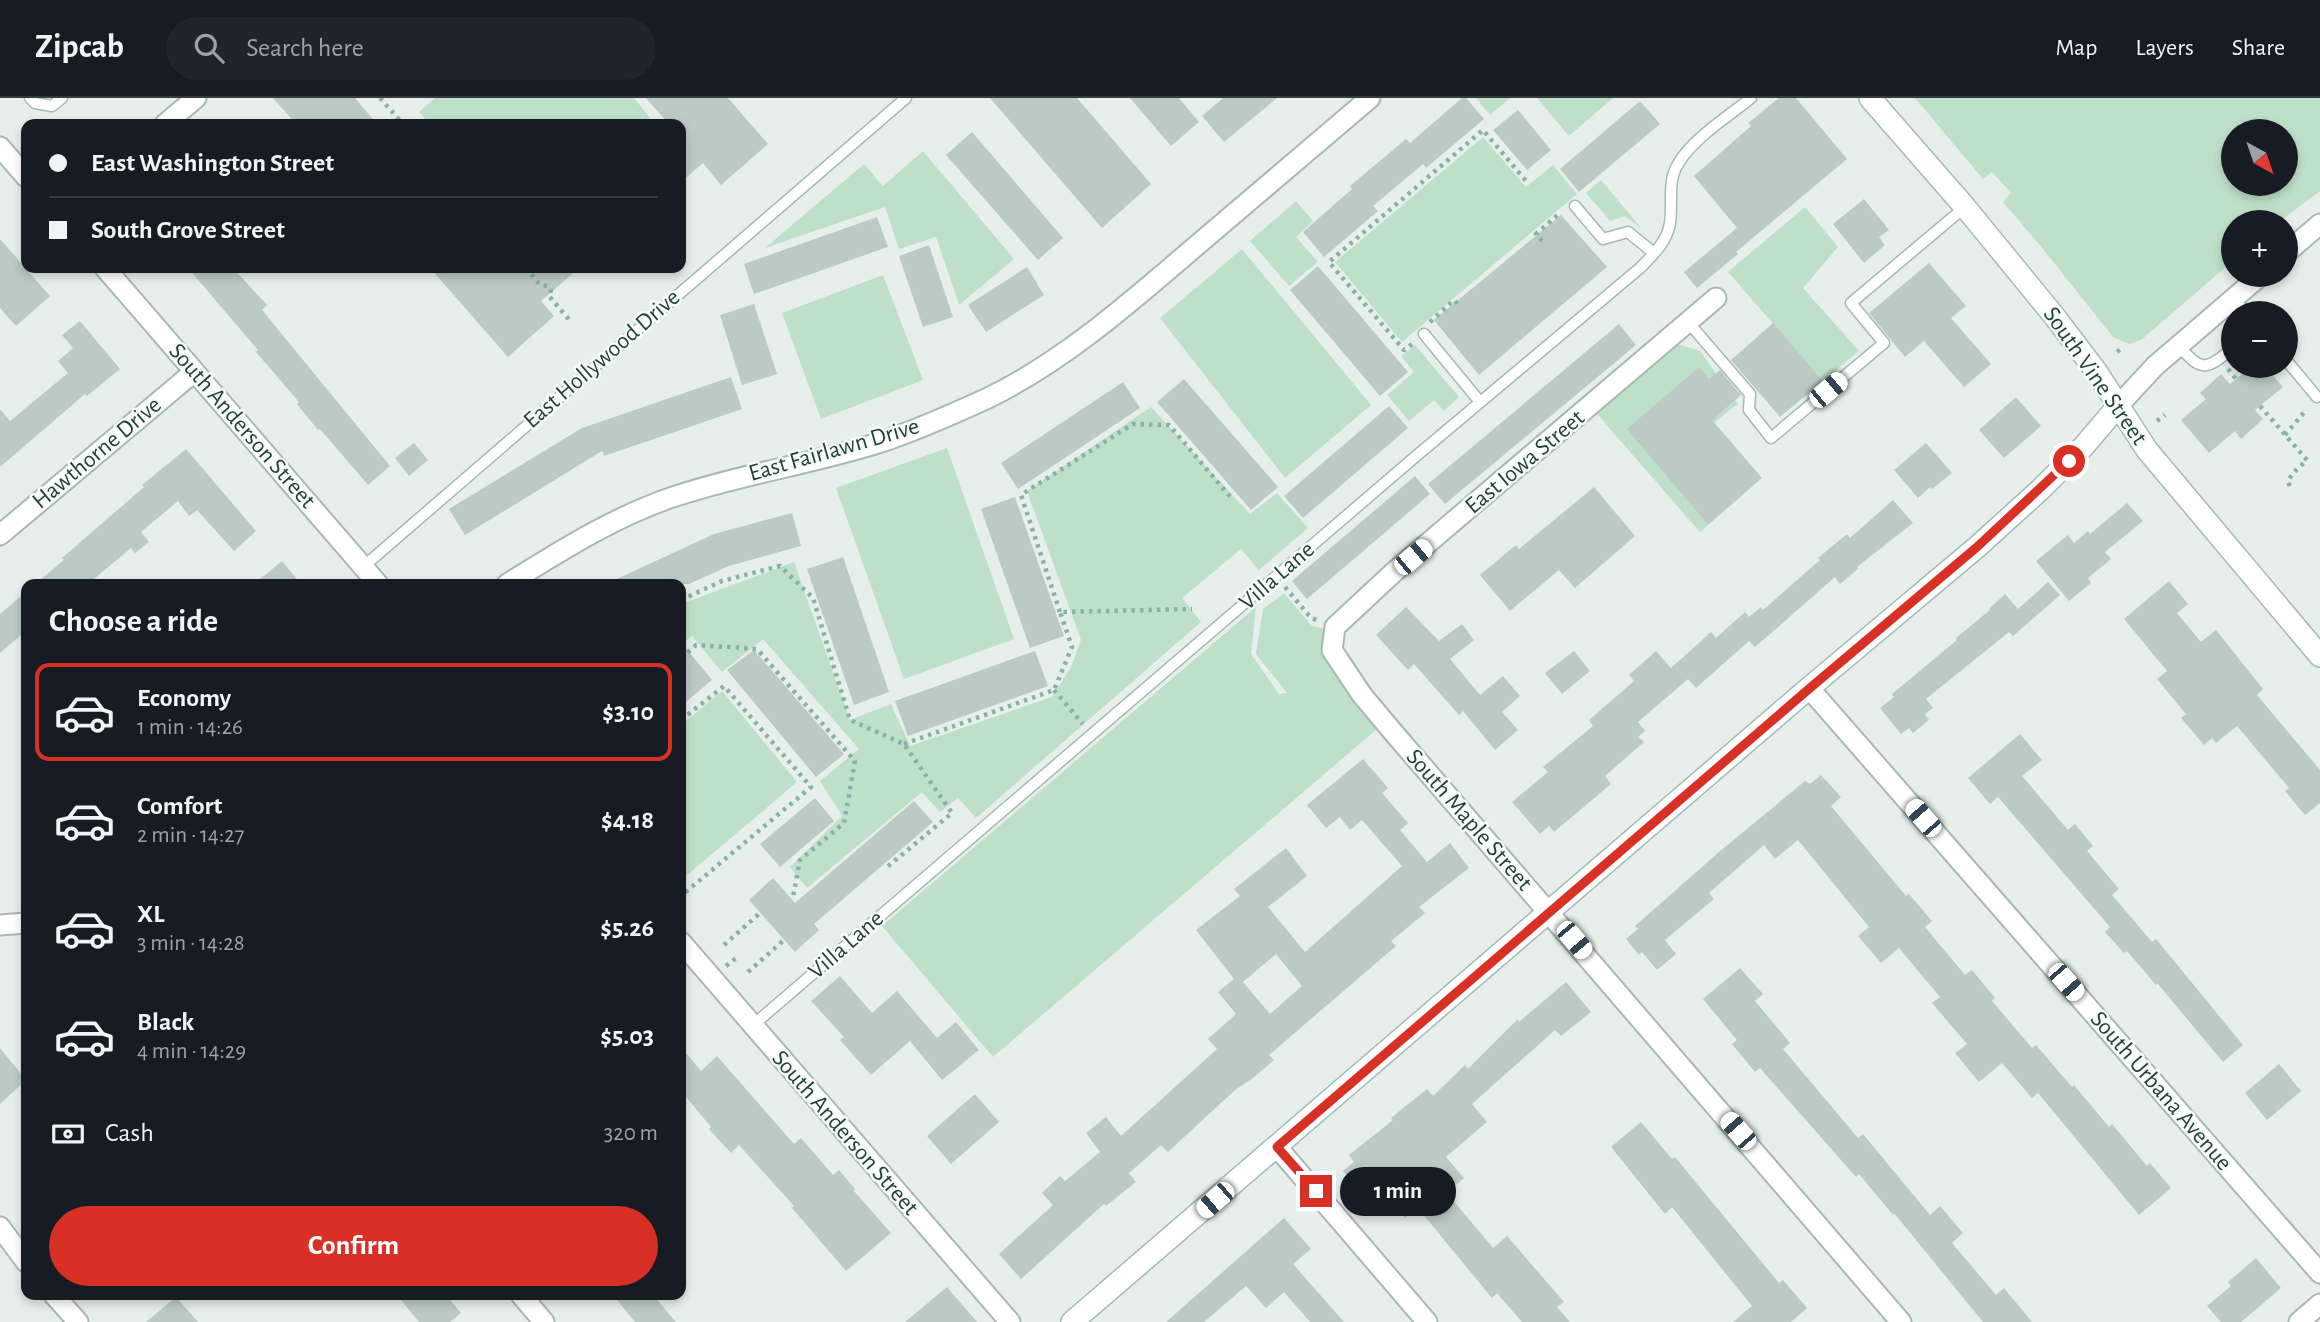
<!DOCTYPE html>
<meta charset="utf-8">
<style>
body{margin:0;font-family:"Alegreya Sans",sans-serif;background:#20242c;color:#f1f3f6;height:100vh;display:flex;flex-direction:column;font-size:26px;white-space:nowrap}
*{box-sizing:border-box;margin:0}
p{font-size:23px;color:#9ea1a6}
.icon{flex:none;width:38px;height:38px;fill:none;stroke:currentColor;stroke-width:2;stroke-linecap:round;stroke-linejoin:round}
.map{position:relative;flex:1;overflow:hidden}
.panel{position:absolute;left:21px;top:481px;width:665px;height:721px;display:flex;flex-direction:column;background:#171b24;border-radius:14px;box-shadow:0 4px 10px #0003}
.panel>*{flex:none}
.top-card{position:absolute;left:21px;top:21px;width:665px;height:154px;border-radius:14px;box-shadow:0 4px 10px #0003;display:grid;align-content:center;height:154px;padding:0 28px;background:#171b24}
.needle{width:46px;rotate:140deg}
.tools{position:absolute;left:2221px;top:21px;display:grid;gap:14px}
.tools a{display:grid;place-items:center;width:77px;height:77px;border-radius:50%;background:#171b24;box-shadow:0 4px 10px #0003;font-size:35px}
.end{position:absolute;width:32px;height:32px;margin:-16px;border:9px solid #d93025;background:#fff;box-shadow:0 0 0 4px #fff}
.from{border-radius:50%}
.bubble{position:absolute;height:49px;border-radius:24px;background:#171b24;box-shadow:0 4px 10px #0003;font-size:23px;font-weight:700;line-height:49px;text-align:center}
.car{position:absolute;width:21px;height:42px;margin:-21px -10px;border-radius:9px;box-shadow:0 0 5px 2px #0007;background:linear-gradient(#fff 24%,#345 0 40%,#fff 0 76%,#345 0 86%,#fff 0)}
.top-card b{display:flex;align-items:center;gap:24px;height:66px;font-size:26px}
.top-card b+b{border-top:2px solid #363941}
.top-card i{width:18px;height:18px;background:#f1f3f6}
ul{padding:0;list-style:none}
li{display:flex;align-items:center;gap:21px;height:98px;margin:0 14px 10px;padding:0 14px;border:4px solid transparent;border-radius:14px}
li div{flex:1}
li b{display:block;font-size:26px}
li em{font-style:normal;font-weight:700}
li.selected{border-color:#d93025}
li>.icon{width:63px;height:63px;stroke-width:1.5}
h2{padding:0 28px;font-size:32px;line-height:84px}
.pay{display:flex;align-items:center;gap:18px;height:77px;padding:0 28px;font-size:26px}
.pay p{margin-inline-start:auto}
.action{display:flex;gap:14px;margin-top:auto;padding:14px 28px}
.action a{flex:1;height:80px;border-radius:42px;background:#d93025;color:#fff;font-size:28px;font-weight:700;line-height:80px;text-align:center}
header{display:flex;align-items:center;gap:42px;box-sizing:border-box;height:98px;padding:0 35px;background:#171b24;border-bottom:2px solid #363941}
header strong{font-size:33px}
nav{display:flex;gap:38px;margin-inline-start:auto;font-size:24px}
.search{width:490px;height:63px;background:#20242c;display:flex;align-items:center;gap:18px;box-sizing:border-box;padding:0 24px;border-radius:38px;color:#9ea1a6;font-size:26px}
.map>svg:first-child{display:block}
.green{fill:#bfe0c8;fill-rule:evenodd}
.building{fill:#bbcac4;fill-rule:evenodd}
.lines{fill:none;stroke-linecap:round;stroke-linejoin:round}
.lane-casing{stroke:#a8b8b2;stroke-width:13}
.street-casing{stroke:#a8b8b2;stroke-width:23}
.secondary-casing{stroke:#a4bbb3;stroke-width:24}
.path{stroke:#86b3a5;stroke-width:4.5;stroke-dasharray:3.5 5;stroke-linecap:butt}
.lane{stroke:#fff;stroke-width:10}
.street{stroke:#fff;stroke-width:19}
.secondary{stroke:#fff;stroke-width:21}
.route{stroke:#d93025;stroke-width:9}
.labels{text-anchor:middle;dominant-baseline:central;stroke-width:5;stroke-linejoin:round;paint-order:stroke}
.street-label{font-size:24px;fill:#24423a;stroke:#f7fbf9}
</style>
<header>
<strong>Zipcab</strong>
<div class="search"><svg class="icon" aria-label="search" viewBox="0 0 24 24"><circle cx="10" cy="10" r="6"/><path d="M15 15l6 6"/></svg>Search here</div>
<nav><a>Map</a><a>Layers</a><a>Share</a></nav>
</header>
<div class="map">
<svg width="2320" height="1224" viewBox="0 0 2320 1224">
<rect width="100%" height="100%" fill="#e6efeb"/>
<path class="green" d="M435,0H634L650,20L643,26H430L419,14Z
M1476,0H1510L1490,17Z
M1537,0H1613L1569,38Z
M1915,0H2320V93L2279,124H2233V163L2141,242L2129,246L2113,239L2043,151L2003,104L2011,95L1992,74L1983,81ZM2233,33H2286V86H2233Z
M1483,39L1526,89L1553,67L1577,96L1402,244L1335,164Z
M923,53L1014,161L959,207L936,139L899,151L885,109L765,150L864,66L883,88Z
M1601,82L1642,131L1625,118L1610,123L1586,95Z
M1296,103L1313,123L1296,139L1318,164L1289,188L1250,143Z
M1805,109L1838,149L1803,190L1859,253L1823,283L1728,174Z
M1242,151L1371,307L1285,380L1160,220Z
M883,177L923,282L821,321L782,215Z
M1666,242L1700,253L1738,306L1713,325L1733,346L1679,392L1708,427L1700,434L1590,308Z
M1415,247L1459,299L1444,313L1434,302L1409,323L1387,297L1414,274L1401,258Z
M1151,309L1250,416L1277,395L1308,430L1259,472L1241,451L1182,500L1201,524L976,720L958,700L940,714L922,694L807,790L790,769L842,718L820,683L859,651L763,541L722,574L692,538L681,546V506L794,464L850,622L891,606L910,648L1052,599L1071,569L1081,542L1027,393Z
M947,350L1014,541L904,581L836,390Z
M1284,495L1311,527L1330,533L1383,626L993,959L882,828L1256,509L1251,556L1279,596L1287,595L1256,556L1263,511Z
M722,593L797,684L686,778L681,772V627Z"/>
<path class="building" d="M273,0H355L377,26H296Z
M646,0H728L768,46L721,87L703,65L681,84V26H669Z
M990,0H1077L1151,86L1102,130Z
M1130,0H1179L1199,24L1171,48Z
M1223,0H1277L1224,44L1202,18Z
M1462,0H1466L1484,21L1426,70L1423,66L1373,108L1378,113L1324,159L1303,134L1352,91L1350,88L1406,41L1410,45Z
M1779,0H1796L1847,61L1736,154L1738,156L1697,190L1684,174L1737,130L1694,78L1751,28L1748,25Z
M1640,3L1660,26L1579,94L1560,71Z
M1518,12L1551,52L1527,72L1493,32Z
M972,34L1063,140L1038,162L946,57Z
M1864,101L1889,132L1879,139L1885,147L1864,165L1833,126Z
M1561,117L1607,169L1479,277L1434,222Z
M877,119L888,149L754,196L744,166Z
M0,141L50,198L16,228L0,210Z
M929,147L953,219L923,229L899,158Z
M1929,165L1966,208L1951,220L1991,266L1964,289L1924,243L1905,259L1869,215Z
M1318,168L1408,274L1380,298L1290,192Z
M1027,169L1044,197L986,234L968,207Z
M188,170H233L267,207L262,212L390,368L368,387L320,331L318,332L297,306L299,304L256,254L258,252Z
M430,170H579L541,203L554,218L508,259Z
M754,206L777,276L742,287L720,217Z
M80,223L120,271L87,298L85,296L0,369V311L10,323L68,275L58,263L73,250L62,237Z
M1773,225L1823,283L1780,319L1731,262Z
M1619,226L1636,247L1445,406L1428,386Z
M2251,268H2265L2283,289L2255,312L2263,321L2241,341L2235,333L2209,355L2181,322L2206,301L2200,295L2221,276L2230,286Z
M1699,269L1709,281L1720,272L1741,297L1712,322L1762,380L1708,427L1627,331Z
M731,279L742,311L604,358L602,353L465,437L449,411L582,330Z
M1184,281L1278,389L1251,412L1157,304Z
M1123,284L1140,310L1018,391L1001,365Z
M2016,299L2041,328L2004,360L1979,332Z
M1389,308L1408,330L1303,420L1284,398Z
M414,345L428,362L409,378L395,360Z
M1926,345L1952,375L1932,391L1930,389L1918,400L1894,372Z
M186,351L256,433L234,453L197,412L189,418L178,403L141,434L149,444L135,455L131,450L88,486H35L64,462L62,460L144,389L142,387Z
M1415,378L1430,396L1307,501L1292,483Z
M1594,389L1635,438L1575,490L1559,472L1510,513L1480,477L1516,447L1519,451Z
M1015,399L1064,538L1030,550L981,411Z
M1893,402L1913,425L1857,469L1858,471L1840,486L1835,479L1755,549L1749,543L1696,590L1688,581L1638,624L1645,633L1638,639L1644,644L1605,678L1611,686L1554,734L1549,728L1540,736L1512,704L1548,674L1543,669L1593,628L1589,622L1634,583L1629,577L1656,553L1671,570L1711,534L1716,540L1745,514L1749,519L1761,509L1763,512L1820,462L1818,460L1847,436L1850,440Z
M2127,405L2143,423L2105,454L2111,461L2088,480L2091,485L2069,503L2036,463L2068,437L2074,445L2088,433L2090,436Z
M792,415L801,448L729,468L689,486H606L714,436Z
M843,459L889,594L854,607L807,471Z
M282,463L301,486H254Z
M2169,483L2188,506L2177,515L2201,544L2216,532L2263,591L2257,597L2320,672V705L2305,717L2285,693L2289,690L2237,628L2216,645L2212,640L2204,647L2181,620L2186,616L2157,581L2167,573L2124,521Z
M2048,484L2060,497L2013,538L2009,534L1926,601L1933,610L1925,616L1929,622L1913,635L1909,630L1901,636L1880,610L1894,599L1892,596L1957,542L1956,540L1990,512L1989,511L2005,496L2018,511Z
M26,494V533L0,555V516Z
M1406,509L1439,543L1462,526L1474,542L1450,561L1480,597L1503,578L1520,598L1502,614L1518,632L1495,652L1463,613L1459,617L1414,566L1408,572L1376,537Z
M681,544L712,582L681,608Z
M754,552L844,656L816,679L727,572Z
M1035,553L1048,588L908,638L895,603Z
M1574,553L1590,573L1562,596L1545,575Z
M2020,636L2042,662L2022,678L2068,732L2075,726L2093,748L2087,753L2119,791L2112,797L2152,844L2156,841L2243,947L2223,964L2158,886L2156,887L2127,853L2124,855L2105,834L2110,829L1998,699L1990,706L1968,680Z
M1363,661L1388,690L1382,695L1408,725L1400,732L1427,764L1450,745L1469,770L1419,809L1425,815L1391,843L1396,848L1269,957L1274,962L1253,980L1235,992L1168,1054L1161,1047L1129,1075L1136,1084L1106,1108L1104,1106L1021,1181L999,1156L1053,1107L1042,1095L1060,1078L1065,1083L1100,1054L1086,1035L1106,1019L1121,1038L1217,951L1208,941L1236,916L1218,894L1234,881L1196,832L1240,798L1234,791L1286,750L1307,778L1268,809L1305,854L1402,768L1362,722L1350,732L1340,719L1326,730L1307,707ZM1276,856L1302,888L1270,916L1243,884Z
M1821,677L1841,699L1831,708L1906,798L1909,796L1932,823L1925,829L1965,877L1972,872L1995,900L1992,903L2032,950L2036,947L2072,989L2074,987L2109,1029L2112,1026L2147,1068L2150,1065L2171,1090L2139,1117L2038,995L2032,1000L2002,965L1979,984L1955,955L1967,946L1932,905L1940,899L1899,850L1881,865L1858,838L1869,829L1798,742L1775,761L1764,747L1709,795L1714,801L1665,842L1676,856L1657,872L1642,854L1639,857L1626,841L1638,831L1635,828L1719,754L1805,683L1810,686Z
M815,700L834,723L780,769L760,746Z
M914,703L933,724L814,826L819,832L795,854L749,802L773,780L795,805Z
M1740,870L1763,896L1755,903L1790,945L1783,951L1858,1040L1863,1036L1930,1117L1940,1108L1963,1135L1952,1145L1996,1197L2004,1190L2032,1224H1983L1894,1115L1893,1117L1859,1076L1856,1079L1760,970L1755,974L1732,946L1737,942L1703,901Z
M840,878L872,915L897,893L937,940L956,924L979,952L942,982L910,943L871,977L840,942L844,939L811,903Z
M1566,884L1591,914L1561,938L1555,932L1472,1006L1487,1024L1446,1059L1464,1080L1447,1095L1493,1150L1507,1138L1564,1204L1557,1209L1570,1224H1522L1497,1195L1492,1200L1417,1109L1405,1120L1382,1095L1369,1106L1343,1073L1354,1064L1349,1057L1393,1022L1391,1020L1427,991L1433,998L1465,967L1468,971L1518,921L1519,924Z
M681,949L701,973L717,958L794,1046L801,1040L833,1077L839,1072L855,1091L854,1093L891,1135L846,1173L792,1110L794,1108L739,1047L731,1055L709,1031L711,1029L681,993Z
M0,950L26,982L0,1006Z
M2279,966L2301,993L2267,1022L2245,995Z
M975,996L999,1024L951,1066L927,1038Z
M1641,1024L1672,1061L1675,1059L1779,1185L1783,1182L1807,1210L1791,1224H1733L1752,1208L1672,1109L1665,1116L1611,1049Z
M1284,1120L1311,1151L1293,1166L1344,1224H1310L1284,1194L1266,1210L1246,1188L1204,1224H1166Z
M2256,1160L2281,1190L2241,1224H2221L2207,1208L2231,1188L2228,1184Z
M947,1189L977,1224H905Z
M397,1197H446L461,1215L450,1224H419Z
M613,1197H653L676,1224H635Z
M176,1199L198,1224H146Z"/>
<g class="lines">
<defs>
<path id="lane" d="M30,0L35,5L52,8L62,0
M1575,108L1603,141L1628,134L1654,155
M2233,200L2246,215
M1688,224L1750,296L1749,312L1771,340L1884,245L1851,205L1965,109
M1424,236L1480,304
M2178,247C2202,274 2205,273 2233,250
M2286,262L2317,299
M363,469L906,0
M752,928L1415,359L1640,170C1653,157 1667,144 1670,125C1673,106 1667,83 1678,66C1692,41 1729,18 1751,0"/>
<path id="street" d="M165,26L196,0
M0,49L26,79
M2286,155L2320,126
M105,170L378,486
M1716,200L1394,474L1335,529L1332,552L1362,597L1393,634L1901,1224
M2118,308L2155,268L2261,177
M0,437L194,274
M507,486C559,454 612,420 670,400C737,377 807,367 875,346C913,334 951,317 988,300C1062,264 1126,208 1189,154C1249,103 1310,51 1370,0
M1809,590L2320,1175
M0,827L26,825
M681,844L1010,1224
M1277,1049L1427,1224
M0,1129L26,1164
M54,1197L78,1224
M521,1197L544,1224
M2299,1224L2320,1206"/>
<path id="secondary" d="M1870,0L1965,109L2055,219L2096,273L2147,352L2320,558
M1072,1224L1809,590L1977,449L2040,392L2084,348L2118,308"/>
</defs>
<use href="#lane" class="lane-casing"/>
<use href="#street" class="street-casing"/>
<use href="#secondary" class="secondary-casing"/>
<path class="path" d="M380,0L403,26
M1542,143L1536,136L1561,114
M526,170L540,187L547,188L551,192L549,198L572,225
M1430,224L1454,202L1460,209
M1412,246L1404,252L1329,164L1483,32L1526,83
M2117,254L2123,249
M2228,271L2236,281
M2260,308L2307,362L2293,375L2288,383L2291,392
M2157,323L2165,317
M2285,337L2307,311
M1285,489L1311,520L1317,522
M681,502L722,483L780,468L813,500L850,622L904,646L952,715L886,770
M1060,514L1021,397L1027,393L1133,326L1169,327L1233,402
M681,560L696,547L757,551L855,663L844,725L800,762L793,799
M1054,592L1083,626
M681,622L724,588L811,689L681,798
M904,646L1054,592L1072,549L1060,514L1192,511
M724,847L760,815
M726,868L736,860
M748,874L784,842"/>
<use href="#lane" class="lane"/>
<use href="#street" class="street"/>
<use href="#secondary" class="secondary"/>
</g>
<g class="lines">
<path class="route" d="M1316,1093L1277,1049L1810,590L1977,449L2069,363"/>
</g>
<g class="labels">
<g class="street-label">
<text transform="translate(602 261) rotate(-41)">East Hollywood Drive</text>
<text transform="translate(2095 278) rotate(55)">South Vine Street</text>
<text transform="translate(242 328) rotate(49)">South Anderson Street</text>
<text transform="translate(834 352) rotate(-16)">East Fairlawn Drive</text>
<text transform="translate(97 355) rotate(-40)">Hawthorne Drive</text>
<text transform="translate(1525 364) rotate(-40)">East Iowa Street</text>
<text transform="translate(1277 478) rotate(-41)">Villa Lane</text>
<text transform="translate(1469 722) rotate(49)">South Maple Street</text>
<text transform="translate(846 847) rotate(-41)">Villa Lane</text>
<text transform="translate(2161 993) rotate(49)">South Urbana Avenue</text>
<text transform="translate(845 1035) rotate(49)">South Anderson Street</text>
</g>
</g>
</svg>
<div class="tools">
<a><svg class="needle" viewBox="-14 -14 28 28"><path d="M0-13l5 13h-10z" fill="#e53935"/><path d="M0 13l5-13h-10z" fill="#9ea1a6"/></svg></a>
<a>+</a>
<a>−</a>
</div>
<i class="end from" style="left:2069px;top:363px"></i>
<i class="end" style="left:1316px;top:1093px"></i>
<div class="bubble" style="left:1340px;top:1069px;width:116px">1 min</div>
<i class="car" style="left:1828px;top:292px;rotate:50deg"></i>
<i class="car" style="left:1413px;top:459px;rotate:50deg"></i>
<i class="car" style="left:1923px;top:720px;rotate:319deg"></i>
<i class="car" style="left:1574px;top:842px;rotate:140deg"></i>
<i class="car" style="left:2066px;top:884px;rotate:139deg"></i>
<i class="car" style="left:1738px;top:1033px;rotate:319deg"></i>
<i class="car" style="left:1215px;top:1102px;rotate:229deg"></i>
<div class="top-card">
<b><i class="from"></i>East Washington Street</b>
<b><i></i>South Grove Street</b>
</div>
<section class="panel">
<h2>Choose a ride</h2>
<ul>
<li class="selected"><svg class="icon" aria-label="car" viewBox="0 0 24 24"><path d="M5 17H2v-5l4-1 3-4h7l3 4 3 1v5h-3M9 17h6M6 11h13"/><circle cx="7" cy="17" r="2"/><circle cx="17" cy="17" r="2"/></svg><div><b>Economy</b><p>1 min · 14:26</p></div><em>$3.10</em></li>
<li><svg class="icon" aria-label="car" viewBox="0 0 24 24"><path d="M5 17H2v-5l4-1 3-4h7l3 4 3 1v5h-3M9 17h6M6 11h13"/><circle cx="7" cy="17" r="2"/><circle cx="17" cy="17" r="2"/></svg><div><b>Comfort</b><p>2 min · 14:27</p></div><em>$4.18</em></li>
<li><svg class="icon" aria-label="car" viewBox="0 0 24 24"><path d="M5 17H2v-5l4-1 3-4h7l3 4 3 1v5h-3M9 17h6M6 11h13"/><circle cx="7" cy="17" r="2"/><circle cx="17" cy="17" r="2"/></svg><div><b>XL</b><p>3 min · 14:28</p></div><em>$5.26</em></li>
<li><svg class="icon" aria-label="car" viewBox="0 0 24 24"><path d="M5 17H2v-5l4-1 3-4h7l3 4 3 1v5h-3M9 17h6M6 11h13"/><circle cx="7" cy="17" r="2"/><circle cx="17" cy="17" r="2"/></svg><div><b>Black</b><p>4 min · 14:29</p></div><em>$5.03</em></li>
</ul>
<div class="pay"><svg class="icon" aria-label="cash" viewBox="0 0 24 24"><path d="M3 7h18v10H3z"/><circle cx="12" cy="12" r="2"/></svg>Cash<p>320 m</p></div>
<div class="action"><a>Confirm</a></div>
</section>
</div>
